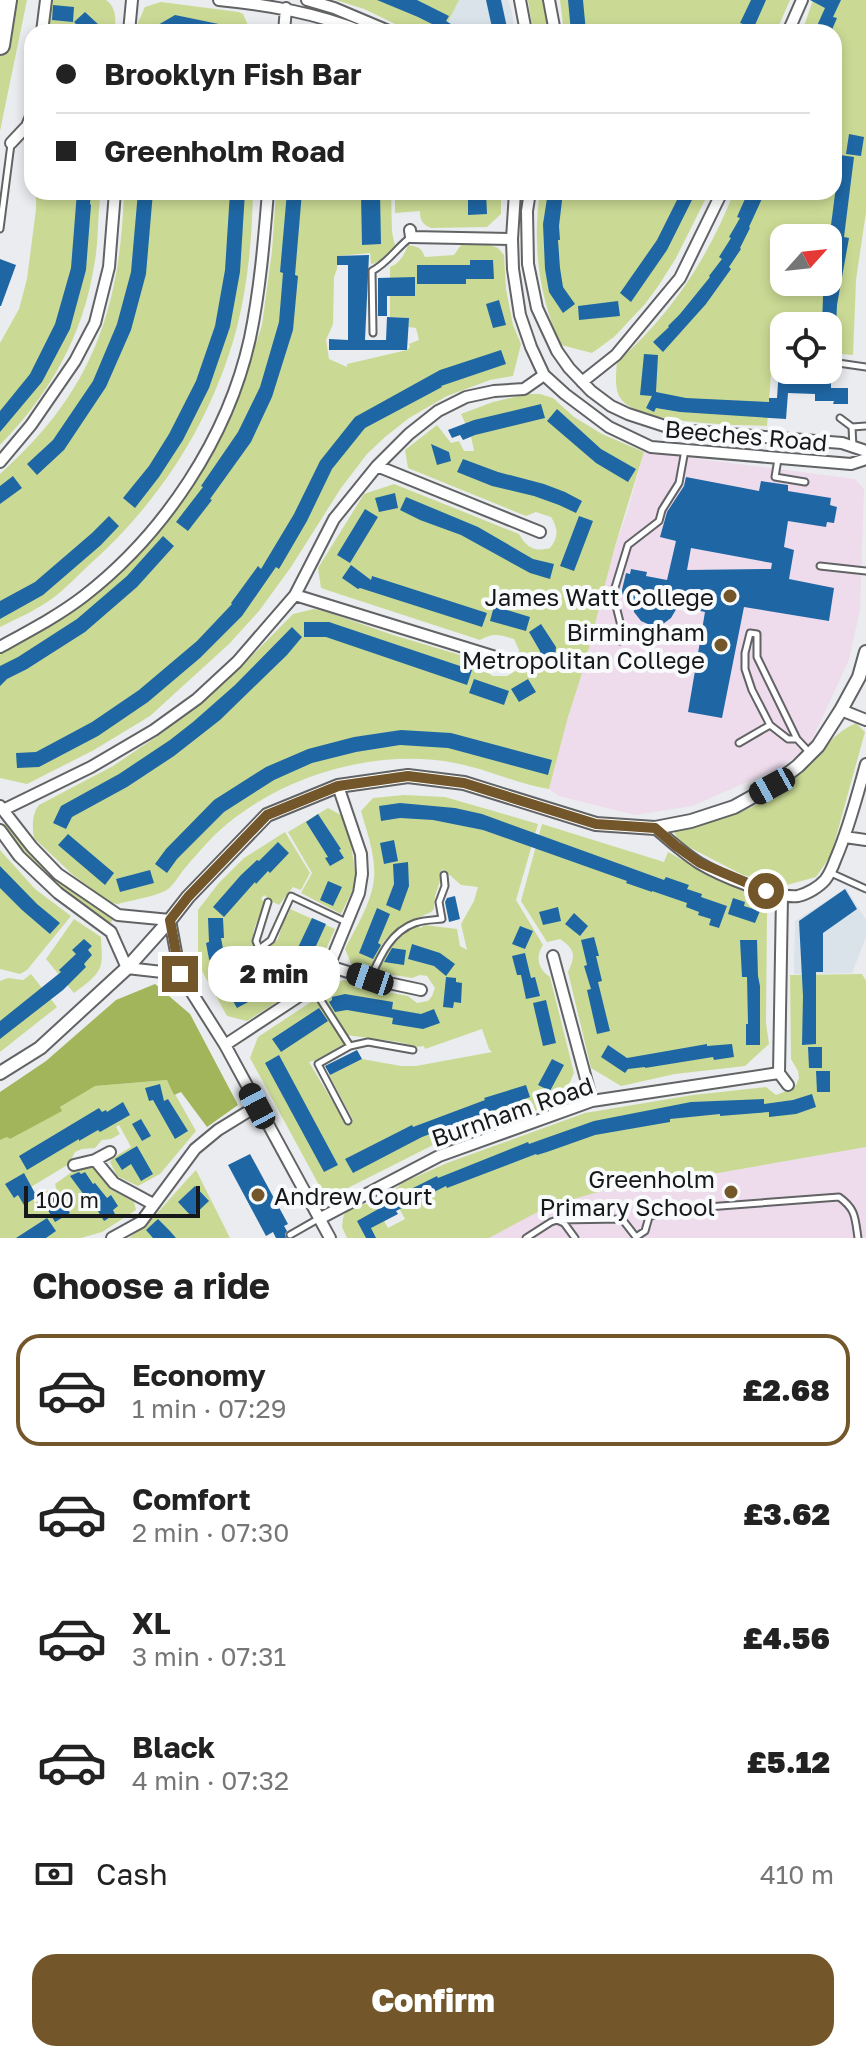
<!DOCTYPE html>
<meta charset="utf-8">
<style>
body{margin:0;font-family:"Golos Text",sans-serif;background:#f2f2f2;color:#222;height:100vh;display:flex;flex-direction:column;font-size:30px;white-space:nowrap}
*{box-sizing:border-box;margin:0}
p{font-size:26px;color:#767676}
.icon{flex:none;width:44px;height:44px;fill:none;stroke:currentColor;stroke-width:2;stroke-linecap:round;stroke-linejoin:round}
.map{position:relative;height:1238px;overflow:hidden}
.drawer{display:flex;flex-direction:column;background:#fff;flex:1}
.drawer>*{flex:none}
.hud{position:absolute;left:24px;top:24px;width:818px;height:176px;border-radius:24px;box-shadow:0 4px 12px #0003;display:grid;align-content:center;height:176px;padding:0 32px;background:#fff}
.needle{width:52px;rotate:63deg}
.tools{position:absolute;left:770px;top:224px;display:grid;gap:16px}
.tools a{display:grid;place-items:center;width:72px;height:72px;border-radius:16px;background:#fff;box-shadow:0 4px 12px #0003;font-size:40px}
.scale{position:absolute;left:24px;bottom:20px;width:176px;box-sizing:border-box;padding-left:8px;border:4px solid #171819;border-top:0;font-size:22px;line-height:28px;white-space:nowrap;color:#171819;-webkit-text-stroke:6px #f8fafc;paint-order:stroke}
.end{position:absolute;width:36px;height:36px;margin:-18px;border:10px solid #73562a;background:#fff;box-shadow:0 0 0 4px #fff}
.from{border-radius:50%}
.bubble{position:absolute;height:56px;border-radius:24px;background:#fff;box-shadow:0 4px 12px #0003;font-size:26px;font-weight:800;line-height:56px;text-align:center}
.car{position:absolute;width:24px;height:48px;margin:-24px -12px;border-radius:10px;box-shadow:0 0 6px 2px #0007;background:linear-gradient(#222 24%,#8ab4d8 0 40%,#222 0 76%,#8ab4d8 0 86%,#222 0)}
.hud b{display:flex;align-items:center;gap:28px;height:76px;font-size:30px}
.hud b+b{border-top:2px solid #e0e0e0}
.hud i{width:20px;height:20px;background:#222}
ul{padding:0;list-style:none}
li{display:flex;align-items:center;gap:24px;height:112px;margin:0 16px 12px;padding:0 16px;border:4px solid transparent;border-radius:24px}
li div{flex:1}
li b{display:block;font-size:30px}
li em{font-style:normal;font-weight:800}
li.selected{border-color:#73562a}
li>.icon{width:72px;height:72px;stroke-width:1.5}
h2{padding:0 32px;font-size:36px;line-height:96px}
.pay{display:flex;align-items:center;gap:20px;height:88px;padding:0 32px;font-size:30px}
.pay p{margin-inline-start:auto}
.button{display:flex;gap:16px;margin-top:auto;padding:16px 32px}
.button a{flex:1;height:92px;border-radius:24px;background:#73562a;color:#fff;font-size:32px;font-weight:800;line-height:92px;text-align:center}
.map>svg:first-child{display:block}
.built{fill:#dae2ea}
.education{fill:#eedced}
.green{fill:#cada94;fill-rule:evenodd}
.forest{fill:#a3b55a}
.building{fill:#1f67a4;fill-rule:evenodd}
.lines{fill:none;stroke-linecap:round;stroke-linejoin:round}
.service-casing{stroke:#616365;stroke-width:9}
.minor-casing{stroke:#616365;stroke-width:14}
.tertiary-casing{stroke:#616365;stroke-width:16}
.motorway-casing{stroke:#616365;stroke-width:22}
.service{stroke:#fff;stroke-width:5}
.minor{stroke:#fff;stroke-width:10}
.tertiary{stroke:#fff;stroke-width:12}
.motorway{stroke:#fff;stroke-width:18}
.route{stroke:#73562a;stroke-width:10}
.poi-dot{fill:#73562a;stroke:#f8fafc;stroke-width:3}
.labels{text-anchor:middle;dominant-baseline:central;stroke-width:8;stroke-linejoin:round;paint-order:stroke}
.street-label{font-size:24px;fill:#171819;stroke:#f8fafc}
.poi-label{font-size:24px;fill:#171819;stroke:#f8fafc;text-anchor:end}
</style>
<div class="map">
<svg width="866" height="1238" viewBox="0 0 866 1238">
<rect width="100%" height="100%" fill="#eaecef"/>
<path class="built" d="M459,0H508L512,12L514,32H443Z
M846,888L866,920V937L852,973L794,974L795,921Z"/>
<path class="education" d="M644,452L855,479L864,489L860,610L849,660L809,746L782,767L692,806L635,815L559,796L549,789L568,717L584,667L615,546L627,513Z
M866,1147V1238H488L550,1205L615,1187V1191Z"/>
<path class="green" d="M0,0H27L0,131Z
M50,0H106C117,8 116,20 114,32H46Z
M336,0H459L443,32H412L364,9Z
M528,0H543L549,32H533Z
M560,0H790L776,32H564Z
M813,0H866V212L856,280L853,355L828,353V326H784V350L773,349L767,426C736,425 640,424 621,399C614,390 616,373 617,362C671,315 708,258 734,192H834V32H802ZM784,238H828V282H784Z
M161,2L239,12L243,14L251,32H137V25L145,7Z
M36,192H101C97,217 99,242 94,266C83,336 49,395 0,445V343L19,309L27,279L36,209Z
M124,192H253C252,238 248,286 236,331C211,422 160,502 89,565C77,576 66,588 53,598C37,610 18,618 0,627V474C91,393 120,312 124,192Z
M276,192H391L392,232L395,246C388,255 382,262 371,264L370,253L338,256L337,269L334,277L333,324L326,340L329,359L347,367V364L407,350L410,347L409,344L419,340L416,328L408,327L409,318L390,317V267C399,264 405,254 408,245C418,247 421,247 425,257L454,255L461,245H490L498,248L504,255L506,289L513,325L521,344L513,376L490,380L447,396L409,418L385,437L367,454L341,488L291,567L259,611L229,644L150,716L94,750L27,784L0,778V653L53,623L151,536L176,508L205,464L225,427L244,381L262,325L272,251Z
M395,192H501V214L487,227L431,228C422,224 420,220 420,211L395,213Z
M540,192H709L676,258L659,285L645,304L614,337L592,353L561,345C539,299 532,243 540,192Z
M528,394H540L553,398L574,417L602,434L644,452L615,546L584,667L568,717L549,789C517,784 487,769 455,763C378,748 287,774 227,824C211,837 198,853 185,868C179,875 173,887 165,891C153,897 131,900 118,904L111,903L73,875L34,838C32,828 32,813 39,805L113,766L165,731L243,665L293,614L314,609L327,612L393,635L477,660L488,673L493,676H507L517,670L519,650L514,639C501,635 493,632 480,640L342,595L321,588L318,568L364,494L394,484L519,534C527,548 534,552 550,548C559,537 558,528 551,517L536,512L526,516L408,468L405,450L437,425L451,443L459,441L464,451H474L471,436L461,414L493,402Z
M856,723L865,732L831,855L816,877L783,886L743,875L679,842L674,832C714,821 754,812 788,785C812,766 828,735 856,723Z
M404,795L445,797L538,824L516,900L543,945C535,957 538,969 550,977L574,1073L561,1102L503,1121L478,1126L445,1139L336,1194L320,1187L250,1058L258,1037L317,998L346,1043L316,1060L309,1062L346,1124L353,1120L329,1075L362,1059L401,1066H416L492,1052L489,1049L482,1029L425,1049L424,1046L416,1047L399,1042L346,1035L321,995L329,984L345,980L375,990L408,996L417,1003L428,1001L432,996L435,988L427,976L420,975L412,978L376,972L385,948L409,927L412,930L417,925L421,928L424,925L457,929L460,946L467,950L461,924L474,901L478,887L461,885L443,869L440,873L442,875L435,896L434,909L431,912L409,922L384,941L369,971L352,966L345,949C357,925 377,895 374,867C373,848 366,829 361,811L373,798Z
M328,808L343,816L351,844L356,878L354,887L341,914L301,893L312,873L288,832Z
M7,823L49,872L113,920L109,924L40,871L3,825Z
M542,824L664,862L668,852L707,874L756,896L767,913L766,1023L769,1044L745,1066L675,1074L621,1086L591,1068L568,972C576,956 575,949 560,939L547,942L521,901Z
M285,832L310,873L301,890L293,887L279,905L273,902L264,895L261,899L265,902L254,929L252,942L256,946L257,951L285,997L247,1021L227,1016L198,964V910L218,884L244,858Z
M0,850L35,889L71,916L27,970L20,974L0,969Z
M290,909L335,929L315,974L308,982L289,994L263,953L278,939L284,919L288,915Z
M74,919L101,937C101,946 103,956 101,964C99,976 83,986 74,993L46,959Z
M31,974L57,1007L0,1052V981L8,978L23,980Z
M862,974L866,981V1147L615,1191L614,1188L605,1190L549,1206L489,1238H347L342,1227C343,1223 342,1219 344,1215C349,1206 366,1204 374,1202L388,1228L405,1219L391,1193L402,1183L447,1163L585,1113L693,1095L766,1087L776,1095L792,1089L796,1085L799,1078L798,1071L791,1059L790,975Z
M167,1080L196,1131L160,1174L138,1186L117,1176L110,1162L114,1157L131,1147L119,1125L116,1127L120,1134L111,1139L102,1140L95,1148L82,1149L75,1152L69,1164L31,1187L37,1197L47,1191L57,1192L55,1184L76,1169L91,1166L97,1168L110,1189L134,1202L136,1210L102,1232L81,1238H0V1140L7,1137L10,1139L45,1119L60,1107L94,1086Z
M196,1170L230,1238H129C155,1219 173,1194 196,1170Z"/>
<path class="forest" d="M155,984L190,1014L238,1105L207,1127L181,1092L174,1095L167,1080L95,1086L60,1107L62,1111L10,1139L7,1137L0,1140V1092L46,1061L116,1000Z"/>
<path class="building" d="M377,0H417L449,16L446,21L464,32H448L418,17Z
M486,0H501L508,32H493Z
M568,0H583L586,32H571Z
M751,0H766L752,32H739L743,24L740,23Z
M810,0H841L833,17L837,18L831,32H823L816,28L825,8Z
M53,5L74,7L73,22L52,20Z
M85,12L99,25L92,32H84L74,22Z
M175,15L238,28L237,32H146Z
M849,134L864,137L861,156L846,154Z
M840,155L854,157L844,237L849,238L837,305L836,326H822L823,297L826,282H828V271L835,233H830Z
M77,192H91L90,204L91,205L86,270L70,329L42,382L0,432V411L30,374L55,324L71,268Z
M138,192H153L146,274L131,330L106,387L64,450L37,475L27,464L53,440L93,381L117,324L131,272Z
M230,192H245L240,272L230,327L209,388L183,440L159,477L135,508L123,498L149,466L169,434L196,381L215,326L225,270Z
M287,192H302L295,275L298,276L293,330L272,397L251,442L210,499L212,500L188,531L176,522L203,487L201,486L238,432L260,387L279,322L283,273L280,272Z
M363,192H380L381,244L362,245L361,195H363Z
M468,192H486L487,214L468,215Z
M548,192H563L559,226L560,240H558L560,268L563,287L575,304L563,313L549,292L545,269L543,224Z
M681,192H696L667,250L631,302L620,293L657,240Z
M748,192H765L749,227L750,228L740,248L741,249L729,267L731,269L706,304L663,352L653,342L669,327L668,326L680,314L710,277L709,276L722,259L719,257L731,238L729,237L740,218L737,217Z
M369,255L365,340H386L387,317L409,318L407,350H329V339L348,340V265H337V256Z
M0,259L16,265L1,306H0Z
M470,260H493L494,279H466V284H417V265H470Z
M415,277V296H387V316H378V278Z
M499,300L506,325L493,328L486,304Z
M618,301L620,316L579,320L578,306Z
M501,350L506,364L441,386L442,387L365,428L332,469L307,521L279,569L276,567L242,616L200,658L148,702L98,736L39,767L17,768L16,753L36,752L92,722L139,690L197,641L232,604L231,603L258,566L261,569L294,514L320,461L355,417L440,370Z
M644,354L658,355L656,392L686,398L769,402V398H777L779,370H797L796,382L815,384L814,377L831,376V388H848V404H833L834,401H815V394L788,393L786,419L680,412L656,408L654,412L646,408L652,396L640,395Z
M541,404L545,418L475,435L463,440L460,435L452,438L448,430L474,420Z
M557,409L601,449L636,469L628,482L596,463L547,421Z
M431,444L449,452L451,461L437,465Z
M463,459L498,472L544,484L565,492L582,501L576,513L559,505L534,496L492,486L457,472Z
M13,476L22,488L0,504V486Z
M686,477L759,491L761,481L788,485V491L831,498L830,505L837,507L834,523L827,522L826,527L788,521L784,547L794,550L789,579L834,588L829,621L744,607L722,718L688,712L705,612L678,606L671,618L663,624L650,625L641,621L634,612L633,597L621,594L626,573L630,574L631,569L647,572L646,576L667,580L676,541L660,537L667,512L684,486ZM691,548L772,563L771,569L687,570Z
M395,493L398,508L379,512L375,498Z
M406,497L478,527L533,559L554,564L550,579L530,573L461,535L420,520L400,510Z
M365,509L378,517L350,563L337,555Z
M109,516L119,526L101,545L43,595L0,619V601L35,582L92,533Z
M579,516L593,521L574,571L560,566Z
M163,536L174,546L137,587L85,632L27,669L7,679L0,686V666L18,657L77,619L127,576Z
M351,565L371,580L372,576L487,613L482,627L360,588L358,589L342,578Z
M494,606L530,617L526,631L490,621Z
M304,622H329L472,670L467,685L326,637H304Z
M541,624L556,647L554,670L539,669L540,651L529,632Z
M292,627L302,637L287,655L220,720L174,756L127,787L72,817L66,829L53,823L61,806L119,774L170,740L193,722L235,685Z
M474,679L509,691L504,705L469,693Z
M528,679L536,692L519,702L511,689Z
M401,730L451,733L552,760L548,775L448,748L400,745L356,752L312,763L274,780L224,812L177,859L167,873L155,864L166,849L214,800L266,767L308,749L354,737Z
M400,803L455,808L482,814L664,880L666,877L689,885L687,889L702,894L701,897L727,906L719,928L709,925L711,919L698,915L699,912L686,907L687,903L652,891V892L626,883L627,881L483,830L433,820L400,818L381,821L379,806Z
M318,814L341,849L339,850L344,858L330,866L325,858L328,857L306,822Z
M68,834L114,873L105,885L58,845Z
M394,840L398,861L384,864L380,843Z
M278,842L289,853L270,873L268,871L256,884L255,882L224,917L213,907L241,875L257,860L259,861Z
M408,862L409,886L400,911L386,905L394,884L393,864Z
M0,866L37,904L60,923L50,934L22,910L0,888Z
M150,870L154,883L120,892L116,879Z
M328,881L342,887L333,906L320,900Z
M845,889L857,909L823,933V972H816V1044L802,1045L803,996L799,921Z
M455,896L460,919L449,922L445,902L447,898Z
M733,898L745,902L744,906L760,911L755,923L728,914Z
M558,907L561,921L543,925L539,912Z
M377,908L390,914L378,943L381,945L373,959L359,953Z
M574,913L588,926L580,936L565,924Z
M208,918H223L224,938H221L224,954L244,991L269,976L277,989L261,999L259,996L237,1008L209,959L206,943L209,942Z
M312,918L326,924L306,968L286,983L278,970L293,958Z
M520,926L533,931L525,949L512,944Z
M594,937L599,956H596L602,981L598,982L610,1031L597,1034L587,990L591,989L584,966L587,965L581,940Z
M84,939L92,946L88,950L92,955L84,964L86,967L63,990L0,1039V1021L61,972L59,970L76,954L72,950Z
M740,940H757L758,976L760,986V1045H746V1024H748L747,977H742Z
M412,944L440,953L455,964L446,976L434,966L408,959Z
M392,948L406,950L404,965L384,962Z
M525,953L531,978L535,977L540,996L526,999L521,975H517L512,956Z
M446,977L456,978V982L462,983L461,1003L454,1002L453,1008L443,1007Z
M345,994L393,1002L392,1009L421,1014L434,1009L440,1023L423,1029L392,1024L393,1018L347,1010L335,1012L329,1002L332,1000V997Z
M546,1000L556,1043L543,1046L533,1003Z
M319,1008L328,1021L281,1052L272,1039Z
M707,1044V1046L732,1044L734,1057L714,1060L713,1057L645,1068V1067L628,1069L625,1073L601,1057L608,1045L627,1058Z
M808,1047H822V1068H809Z
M357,1050L362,1059L330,1075L325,1066Z
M279,1055L338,1165L324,1172L265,1063Z
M552,1059L564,1065L550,1091L538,1085Z
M816,1071H830V1092H817Z
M160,1084L164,1101L168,1099L188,1131L175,1139L153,1100L149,1101L145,1088Z
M526,1085L530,1097L422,1137L353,1173L345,1159L412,1125L413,1127L485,1100L484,1098Z
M812,1094L816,1107L796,1114L769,1117V1112L720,1116V1114L670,1119V1122L595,1135L547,1152L537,1155L536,1154L447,1188L446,1186L396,1211L398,1214L371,1228L376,1238H366L357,1221L398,1198L397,1196L437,1176L438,1178L528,1142L529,1144L543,1139L594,1121L691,1102L764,1099V1104L793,1100Z
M123,1102L130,1115L100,1132L98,1130L79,1141V1139L27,1170L19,1156L99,1108L102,1112L106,1110L107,1112Z
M141,1119L151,1136L142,1141L132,1124Z
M137,1146L153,1174L141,1181L131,1164L122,1170L115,1159Z
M250,1154L288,1224L284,1226L287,1231L285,1234L286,1238H276L273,1232L266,1236L228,1165Z
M79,1172L81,1174L85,1172L93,1184L95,1183L107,1198L111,1195L118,1206L113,1210L115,1214L104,1221L90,1198L87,1199L70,1176Z
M24,1173L37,1197L24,1205L18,1195L14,1198L5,1184Z
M195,1186L209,1201L192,1217L178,1202Z
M51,1193L56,1201L61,1198L70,1213L55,1222L41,1199Z
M47,1218L56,1231L46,1238H16Z
M158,1219L169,1230L176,1238H153L146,1230Z"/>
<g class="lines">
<defs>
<path id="service" d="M0,229L11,144
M373,333L372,271C389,262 396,248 411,237
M838,363L866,367
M840,418L852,427L866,426
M852,427L853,447
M778,459L775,477L805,482
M820,566L866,571
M620,641L622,630L613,594L628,545L659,521L662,510L679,483L685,450
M797,739L757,657V634L750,633L745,653V669L752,690L770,725L788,739H797L810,753
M739,743L770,725
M831,873L866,889
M268,902L256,941L261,953L291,1002
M259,949L271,940L291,896L346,922
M370,979C380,957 390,932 415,923C423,920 433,920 442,919L439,902L445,886L444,875
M313,988L350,1046
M348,1121L318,1064L350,1046L368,1042L413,1050
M557,1220L622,1219L636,1237
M290,1235L318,1219
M636,1237L645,1231L649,1217L667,1210L839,1197C856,1209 855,1218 858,1238
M526,1238L551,1222L557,1220L564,1223L575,1238"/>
<path id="minor" d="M219,0C269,5 316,13 363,32
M307,0L334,8L391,32
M520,0L526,32
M549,0L555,32
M42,32L46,0
M129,32L132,0
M284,32L286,8
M788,32L802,0
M11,143L27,126L32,114
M515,192L512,239L513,269L520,315L531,347L544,375L565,394L609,427L651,447L851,464L866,459
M530,192L527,211L528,264L537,308L557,351L569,368L591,391L611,406L628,414L677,430L842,443L866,451
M410,230L411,237L512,239
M582,382L616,355L680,278L722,192
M0,462L31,425L75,361L95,323L109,267L115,192
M377,466L540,532
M295,595L502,659
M0,647C29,631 58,616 84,596C164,534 228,438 250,338C260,290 264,241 268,192
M841,710L866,720
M0,806L32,847L58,874L118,915L170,920L180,974L225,1045L330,1238
M3,810L91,767L154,730L197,699L237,662L295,595L334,519L377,466L409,434L438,411L466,397L494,391L524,389L544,375
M655,828C669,840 683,853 699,863C719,875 775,899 798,896C807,894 819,887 825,880C830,874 833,866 836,858C849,828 857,796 866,764
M0,830L19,856L58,893L111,932L127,968L180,974
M845,837L866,840
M553,956L592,1101
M329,966L370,979L421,990
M225,1045L313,987L329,966L359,893L362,874L361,854L338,786
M779,1073L788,1085
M95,1160L114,1183L153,1204
M74,1165L95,1160L110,1152
M319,1219L439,1156L592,1101L779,1073L782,896
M112,1238L141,1222L195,1149L218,1130L257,1106"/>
<path id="tertiary" d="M0,1073L40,1048L127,968L170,920L188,897L267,815L338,786L408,776L464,783L596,824L655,828L691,821L734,807L772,786L798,766L818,746L841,710L859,677L866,652"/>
<path id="motorway" d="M0,45L7,0"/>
</defs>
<use href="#service" class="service-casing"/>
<use href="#minor" class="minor-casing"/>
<use href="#tertiary" class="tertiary-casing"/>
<use href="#motorway" class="motorway-casing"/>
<use href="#service" class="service"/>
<use href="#minor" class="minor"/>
<use href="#tertiary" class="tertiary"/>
<use href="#motorway" class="motorway"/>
</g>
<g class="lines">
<path class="route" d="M180,974L170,920L188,897L267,815L338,786L408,776L464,783L596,824L655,828L676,846L700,863L766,891"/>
</g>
<g class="poi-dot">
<circle cx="730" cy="596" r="8"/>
<circle cx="721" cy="645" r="8"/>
<circle cx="731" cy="1192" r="8"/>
<circle cx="258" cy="1195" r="8"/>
</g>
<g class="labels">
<g class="street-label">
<text transform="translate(746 435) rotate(5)">Beeches Road</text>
<text transform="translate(512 1111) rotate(-19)">Burnham Road</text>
</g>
<g class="poi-label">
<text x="714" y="596">James Watt College</text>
<text x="705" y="631">Birmingham<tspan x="705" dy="28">Metropolitan College</tspan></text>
<text x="715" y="1178">Greenholm<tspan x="715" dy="28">Primary School</tspan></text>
<text x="274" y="1195" text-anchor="start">Andrew Court</text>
</g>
</g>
</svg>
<div class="tools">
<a><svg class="needle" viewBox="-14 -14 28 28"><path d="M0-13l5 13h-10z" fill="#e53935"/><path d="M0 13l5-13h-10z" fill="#767676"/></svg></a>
<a><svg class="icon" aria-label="locate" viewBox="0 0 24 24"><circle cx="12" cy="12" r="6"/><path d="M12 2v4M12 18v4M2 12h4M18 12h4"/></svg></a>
</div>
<div class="scale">100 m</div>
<i class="end from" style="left:766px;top:891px"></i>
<i class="end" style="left:180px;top:974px"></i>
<div class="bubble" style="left:208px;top:946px;width:132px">2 min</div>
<i class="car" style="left:772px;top:786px;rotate:241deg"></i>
<i class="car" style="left:370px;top:979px;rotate:289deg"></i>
<i class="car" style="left:257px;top:1106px;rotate:332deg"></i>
<div class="hud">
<b><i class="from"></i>Brooklyn Fish Bar</b>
<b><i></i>Greenholm Road</b>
</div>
</div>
<section class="drawer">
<h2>Choose a ride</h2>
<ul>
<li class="selected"><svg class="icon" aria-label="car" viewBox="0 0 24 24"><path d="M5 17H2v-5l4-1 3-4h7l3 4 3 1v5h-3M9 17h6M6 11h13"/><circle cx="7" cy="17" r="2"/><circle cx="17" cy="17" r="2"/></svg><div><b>Economy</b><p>1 min · 07:29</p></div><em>£2.68</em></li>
<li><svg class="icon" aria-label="car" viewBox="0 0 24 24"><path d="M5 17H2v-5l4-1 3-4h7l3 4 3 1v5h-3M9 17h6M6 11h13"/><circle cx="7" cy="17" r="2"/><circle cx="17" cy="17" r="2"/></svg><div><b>Comfort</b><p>2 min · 07:30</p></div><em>£3.62</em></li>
<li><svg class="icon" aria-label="car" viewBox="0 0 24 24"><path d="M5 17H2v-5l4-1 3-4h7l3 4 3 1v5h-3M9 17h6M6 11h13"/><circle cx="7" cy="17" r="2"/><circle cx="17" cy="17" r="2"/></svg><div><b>XL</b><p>3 min · 07:31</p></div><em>£4.56</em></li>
<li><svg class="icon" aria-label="car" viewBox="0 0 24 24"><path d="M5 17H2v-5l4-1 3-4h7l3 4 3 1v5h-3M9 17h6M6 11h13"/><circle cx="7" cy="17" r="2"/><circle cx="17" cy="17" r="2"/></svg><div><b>Black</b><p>4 min · 07:32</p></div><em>£5.12</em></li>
</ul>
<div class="pay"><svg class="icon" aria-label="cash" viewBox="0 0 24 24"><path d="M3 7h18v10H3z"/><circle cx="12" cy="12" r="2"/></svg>Cash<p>410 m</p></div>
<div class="button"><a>Confirm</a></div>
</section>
